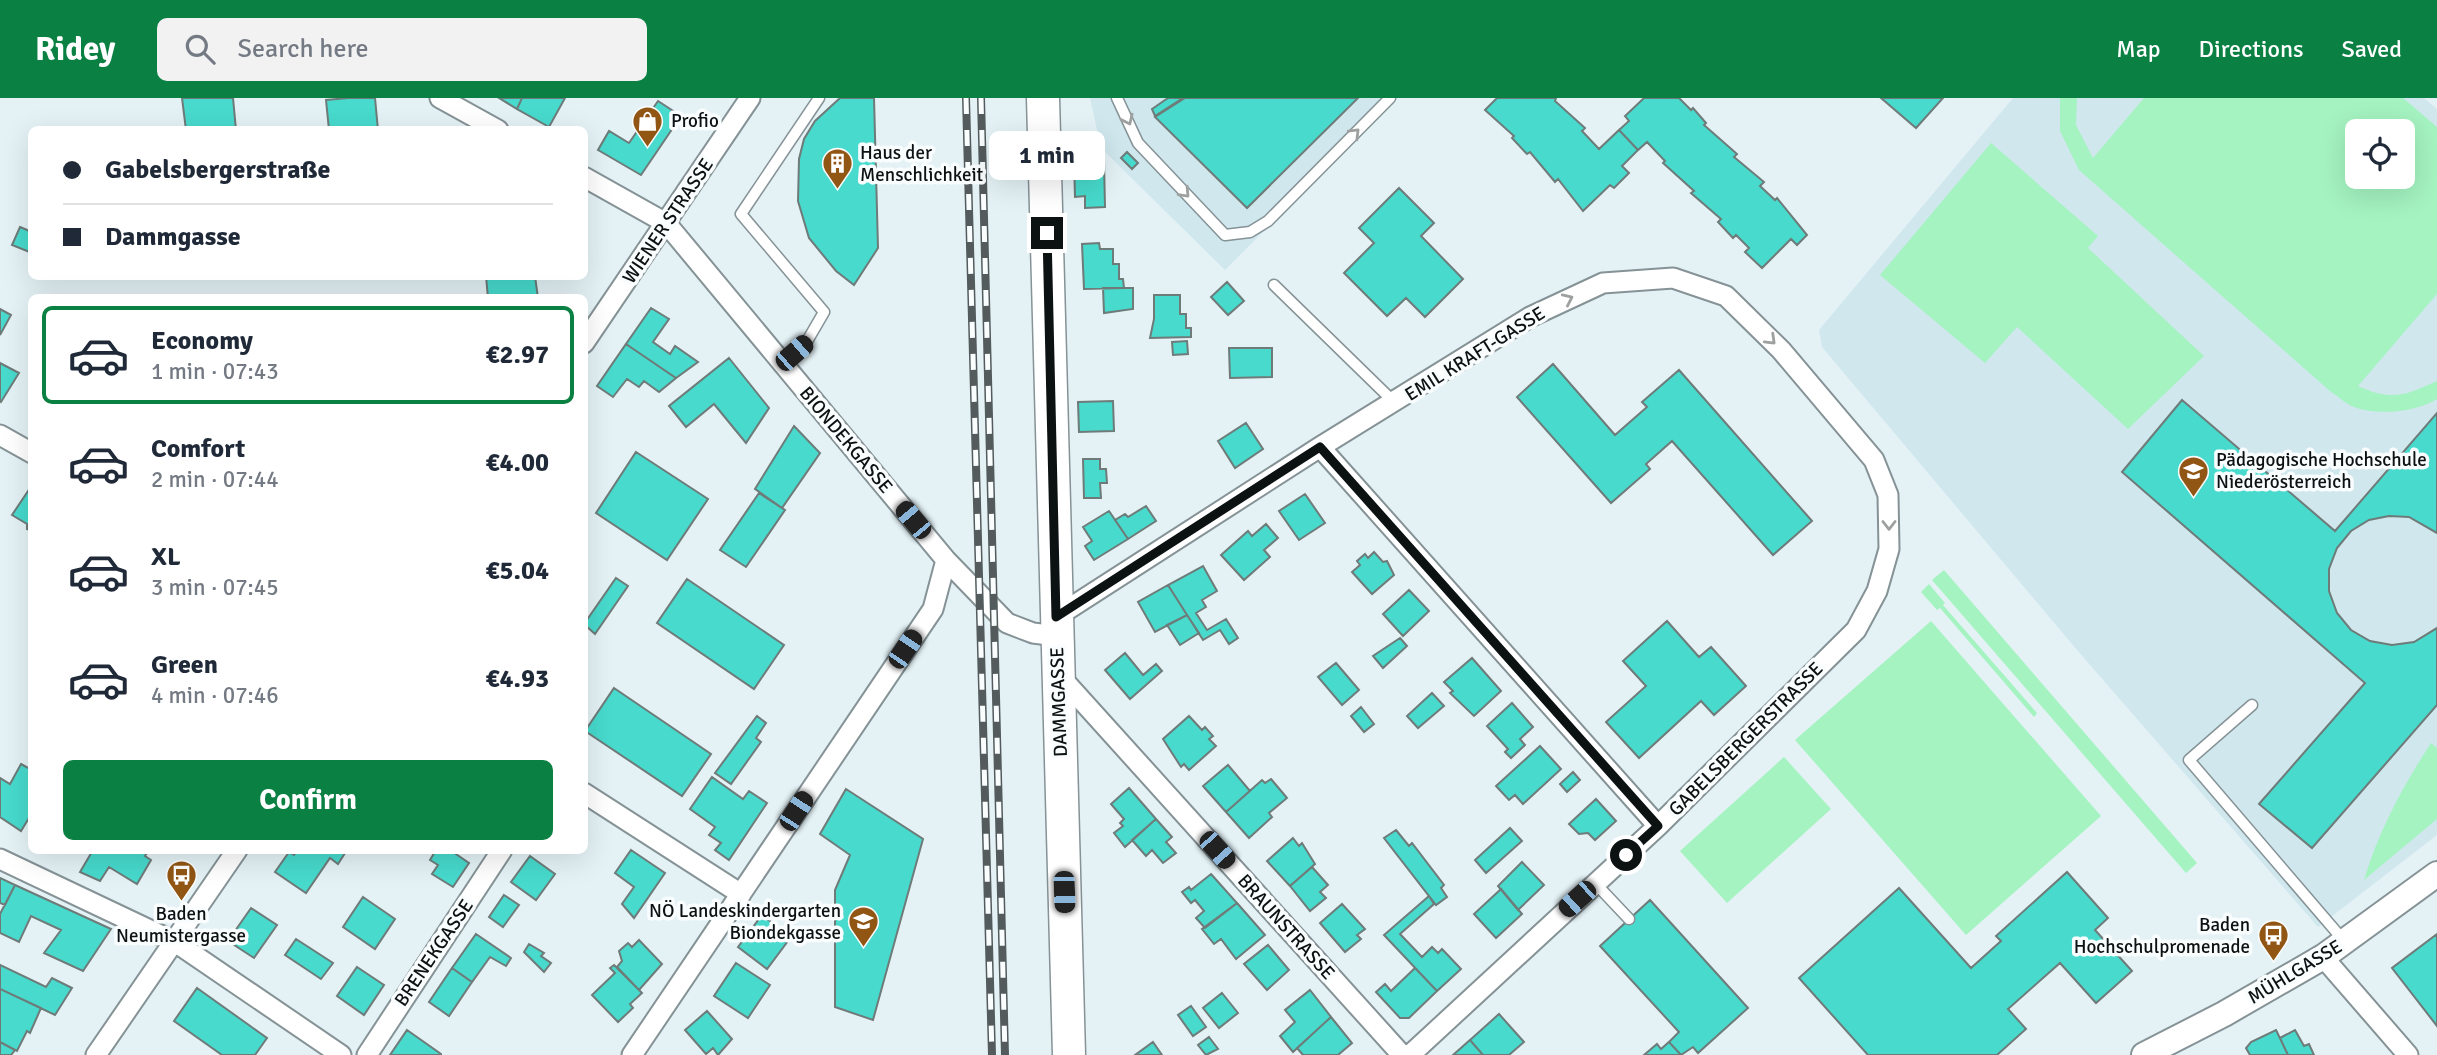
<!DOCTYPE html>
<meta charset="utf-8">
<style>
body{margin:0;font-family:Signika,sans-serif;background:#f2f2f3;color:#1f2937;height:100vh;display:flex;flex-direction:column;font-size:26px;white-space:nowrap}
*{box-sizing:border-box;margin:0}
p{font-size:23px;color:#747a83}
.icon{flex:none;width:38px;height:38px;fill:none;stroke:currentColor;stroke-width:2;stroke-linecap:round;stroke-linejoin:round}
.map{position:relative;flex:1;overflow:hidden}
.panel{position:absolute;left:28px;top:196px;width:560px;height:560px;display:flex;flex-direction:column;background:#fff;border-radius:10px;box-shadow:0 7px 28px #0002}
.panel>*{flex:none}
.top-card{position:absolute;left:28px;top:28px;width:560px;height:154px;border-radius:10px;box-shadow:0 7px 28px #0002;display:grid;align-content:center;height:154px;padding:0 35px;background:#fff}
.fabs{position:absolute;left:2345px;top:21px;display:grid;gap:14px}
.fabs a{display:grid;place-items:center;width:70px;height:70px;border-radius:10px;background:#fff;box-shadow:0 7px 28px #0002;font-size:35px}
.end{position:absolute;width:32px;height:32px;margin:-16px;border:9px solid #0c1112;background:#fff;box-shadow:0 0 0 4px #fff}
.from{border-radius:50%}
.bubble{position:absolute;height:49px;border-radius:10px;background:#fff;box-shadow:0 7px 28px #0002;font-size:23px;font-weight:800;line-height:49px;text-align:center}
.car{position:absolute;width:21px;height:42px;margin:-21px -10px;border-radius:9px;box-shadow:0 0 5px 2px #0007;background:linear-gradient(#222 24%,#8ab4d8 0 40%,#222 0 76%,#8ab4d8 0 86%,#222 0)}
.top-card b{display:flex;align-items:center;gap:24px;height:66px;font-size:26px}
.top-card b+b{border-top:2px solid #e0e1e3}
.top-card i{width:18px;height:18px;background:#1f2937}
ul{padding:12px 0 0;list-style:none}
li{display:flex;align-items:center;gap:21px;height:98px;margin:0 14px 10px;padding:0 21px;border:4px solid transparent;border-radius:10px}
li div{flex:1}
li b{display:block;font-size:26px}
li em{font-style:normal;font-weight:800}
li.on{border-color:#0b8043}
li>.icon{width:63px;height:63px;stroke-width:1.5}
.cta{display:flex;gap:14px;margin-top:auto;padding:14px 35px}
.cta a{flex:1;height:80px;border-radius:10px;background:#0b8043;color:#fff;font-size:28px;font-weight:800;line-height:80px;text-align:center}
header{display:flex;align-items:center;gap:42px;box-sizing:border-box;height:98px;padding:0 35px;background:#0b8043;color:#fff}
header strong{font-size:33px}
nav{display:flex;gap:38px;margin-inline-start:auto;font-size:24px}
.search{width:490px;height:63px;background:#f2f2f3;display:flex;align-items:center;gap:18px;box-sizing:border-box;padding:0 24px;border-radius:10px;color:#747a83;font-size:26px}
.map>svg:first-child{display:block}
.built{fill:#d0e7ee;fill-rule:evenodd}
.green{fill:#a4f3c0;fill-rule:evenodd}
.building{fill:#47dacd;stroke:#6e7b79;stroke-width:2}
.lines{fill:none;stroke-linecap:round;stroke-linejoin:round}
.service-casing{stroke:#859296;stroke-width:13}
.minor-casing{stroke:#859296;stroke-width:23}
.tertiary-casing{stroke:#859296;stroke-width:28}
.primary-casing{stroke:#859296;stroke-width:35}
.service{stroke:#fff;stroke-width:10}
.minor{stroke:#fff;stroke-width:19}
.tertiary{stroke:#fff;stroke-width:24}
.primary{stroke:#fff;stroke-width:32}
.rail-casing{stroke:#535b5d;stroke-width:8}
.rail{stroke:#fafdfe;stroke-width:5;stroke-dasharray:16;stroke-linecap:butt}
.oneway{stroke:#9ea0a0}
.route{stroke:#0c1112;stroke-width:9}
.labels{text-anchor:middle;dominant-baseline:central;stroke-width:7;stroke-linejoin:round;paint-order:stroke}
.poi-label{font-size:19px;fill:#0c1112;stroke:#fafdfe;text-anchor:start}
.street-label{font-size:19px;fill:#0c1112;stroke:#fafdfe}
</style>
<header>
<strong>Ridey</strong>
<div class="search"><svg class="icon" aria-label="search" viewBox="0 0 24 24"><circle cx="10" cy="10" r="6"/><path d="M15 15l6 6"/></svg>Search here</div>
<nav><a>Map</a><a>Directions</a><a>Saved</a></nav>
</header>
<div class="map">
<svg width="2437" height="957" viewBox="0 0 2437 957">
<rect width="100%" height="100%" fill="#e4f2f6"/>
<path class="built" d="M1090,0H1397L1225,172L1101,50Z
M2013,0H2424L2437,11V737L2318,829L2077,552L1822,249L1819,232ZM2357,33H2403V79H2357Z"/>
<path class="green" d="M2060,0H2077L2076,27L2093,60L2144,0H2403L2437,29V196L2358,288C2391,303 2405,298 2437,283V301C2415,314 2379,318 2354,309C2346,306 2338,298 2331,294L2079,72L2060,33ZM2357,33H2403V79H2357Z
M1991,45L2098,138L2088,150L2204,258L2128,331L2017,229L1985,265L1880,177Z
M1944,472L2197,765L2186,775L1932,482Z
M1929,486L1945,505L1943,507L2037,615L2034,619L1940,510L1937,512L1921,494Z
M1931,523L2101,718L1966,837L1795,642Z
M2431,645L2437,650V721L2364,782C2379,732 2403,688 2431,645Z
M1784,659L1831,711L1727,805L1680,753Z"/>
<path class="building" d="M182,0H233L236,32H186Z
M348,0H375L378,32H329L326,2Z
M499,0H522L517,11Z
M522,0H565L549,29L517,11Z
M840,0H874L878,150L854,187L836,173L809,140L798,103L799,61L804,41L815,23Z
M1168,0H1183L1155,18L1152,11Z
M1185,0H1358L1247,110L1155,19Z
M1497,0H1556L1555,3L1585,30L1582,33L1599,51L1619,32L1638,52L1622,68L1629,75L1614,90L1610,87L1583,113L1558,81L1555,84L1530,54L1527,56L1512,40L1514,38L1485,12Z
M1644,0H1679L1691,12L1693,10L1706,25L1704,27L1737,56L1734,59L1764,84L1760,88L1775,102L1777,100L1807,137L1797,147L1791,141L1762,170L1745,154L1749,150L1736,137L1733,140L1718,124L1721,121L1691,95L1694,93L1663,65L1665,63L1647,44L1638,52L1619,32L1629,23L1625,18Z
M1881,0H1943L1916,30Z
M658,3L681,18L641,77L598,52L609,33L629,45Z
M1127,54L1138,65L1132,71L1121,60Z
M1104,63L1105,109L1085,110V98L1075,99L1074,64Z
M1399,90L1434,125L1421,138L1463,181L1425,219L1406,200L1387,218L1344,175L1374,145L1359,130Z
M20,129L32,134V155L12,147Z
M1099,145L1100,151H1113V166H1119V181H1123L1124,190L1084,191L1082,146Z
M486,178H535L538,200H488Z
M1227,184L1244,203L1228,217L1211,199Z
M1103,190H1133V211L1104,215Z
M1154,197H1180V216H1186V230H1191V239L1150,240L1154,221Z
M651,210L669,221L653,244L670,256L675,248L698,264L676,280L626,246Z
M0,211L11,217L0,237Z
M1187,243L1188,256L1173,257L1172,244Z
M626,246L676,280L659,294L644,283L639,289L627,281L613,299L597,288Z
M1229,250H1272V279L1230,280Z
M729,260L769,310L746,345L714,306L686,329L669,308Z
M0,265L19,275L1,304L0,303Z
M1553,266L1615,337L1647,309L1642,304L1679,272L1812,423L1773,457L1672,343L1646,366L1650,371L1611,405L1517,299Z
M2182,302L2335,433L2437,315V435L2409,419L2389,418L2369,422L2351,433L2337,450L2329,471V493L2337,515L2351,532L2370,543L2392,547L2414,544L2437,530V607L2312,750L2259,706L2365,585L2122,374Z
M1113,303L1114,333L1079,334L1078,304Z
M1246,325L1263,351L1235,370L1218,343Z
M794,328L820,355L782,410L755,391Z
M636,354L708,401L667,462L596,415Z
M1083,361H1100V371H1106L1107,385H1100L1101,400H1084Z
M32,387V433L27,431V426L12,417Z
M759,395L785,412L746,469L720,452Z
M1305,396L1325,425L1299,442L1279,413Z
M1146,408L1156,423L1128,441L1115,422L1125,416L1128,419Z
M1109,413L1128,441L1094,462L1085,448L1092,443L1083,429Z
M1266,426L1278,440L1264,452L1270,459L1244,482L1221,457L1248,433L1252,438Z
M1374,454L1383,464L1387,463L1394,477L1372,496L1352,474L1360,467L1357,463L1365,456L1368,460Z
M1203,468L1217,493L1202,502L1206,509L1196,515L1207,532L1226,521L1238,540L1229,546L1220,532L1203,542L1168,487Z
M616,480L628,488L595,536L584,526Z
M687,481L784,547L754,591L657,525Z
M1168,487L1187,517L1155,534L1138,504Z
M1409,492L1429,513L1403,538L1383,516Z
M1187,517L1199,535L1180,547L1167,527Z
M1667,523L1699,559L1711,549L1746,588L1714,617L1701,603L1639,660L1606,624L1646,588L1623,563Z
M1400,540L1407,548L1383,570L1373,558Z
M1125,555L1143,577L1156,566L1162,573L1130,601L1105,572Z
M1472,560L1501,593L1474,618L1450,595L1453,593L1444,584Z
M1336,565L1359,592L1342,607L1318,579Z
M614,590L711,656L682,698L585,633Z
M1432,595L1444,608L1418,630L1407,618Z
M1512,605L1533,629L1520,641L1525,647L1511,660L1505,654L1508,651L1487,628Z
M1361,609L1374,626L1364,634L1351,618Z
M757,618L766,625L756,640L761,644L731,686L715,675Z
M1189,618L1202,632L1205,629L1213,638L1209,641L1216,648L1189,672L1184,666L1181,669L1163,641Z
M1540,648L1561,671L1523,706L1515,697L1509,702L1496,688Z
M21,666L32,672V715L21,733L0,719V680L10,686Z
M1228,667L1250,693L1226,714L1203,688Z
M1573,674L1580,682L1567,694L1560,686Z
M712,679L743,701L749,693L767,705L729,762L715,752L721,745L709,737L715,729L690,711Z
M1271,681L1287,700L1269,715L1272,719L1249,740L1226,714L1262,682L1265,685Z
M1129,690L1156,721L1125,749L1114,735L1123,728L1120,725L1124,721L1111,706Z
M846,691L923,741L873,922L835,909V792L850,757L820,736Z
M1596,701L1616,723L1595,742L1588,735L1579,736L1569,726Z
M1156,721L1172,739L1166,744L1176,755L1163,765L1152,752L1146,758L1132,742Z
M1510,730L1522,743L1486,775L1475,762Z
M1396,732L1409,748L1412,745L1444,787L1441,790L1447,799L1436,807L1384,740Z
M1293,740L1299,748L1302,745L1315,766L1290,788L1267,763Z
M93,752H149L145,758L151,762L137,786L109,769L100,783L80,774Z
M297,752H347L338,766L330,760L306,795L275,774L289,754L294,757Z
M436,752H450L469,765L453,789L432,776L438,767L430,762Z
M631,752L665,775L634,820L622,806L634,789L615,775Z
M530,758L555,776L536,802L511,784Z
M1522,764L1544,787L1518,812L1498,788Z
M1312,769L1328,787L1320,794L1326,800L1310,813L1290,788Z
M2067,774L2108,820L2095,832L2132,873L2096,905L2060,865L2008,911L2026,931L1997,957H1868L1799,880L1899,790L1971,870L2001,843L1996,838Z
M1211,776L1237,805L1205,830L1196,820L1204,813L1195,802L1191,805L1182,794L1189,789L1191,792Z
M0,780L15,787L5,807L0,805Z
M15,787L111,831L83,873L44,855L61,832L31,818L19,844L0,835V816Z
M1501,791L1522,816L1496,840L1474,816Z
M504,797L519,807L503,829L489,819Z
M1429,798L1434,806L1400,836L1422,859L1432,849L1438,855L1442,851L1461,871L1437,893L1384,837Z
M363,799L395,821L375,851L343,829Z
M1650,802L1748,910L1698,955L1693,949L1681,957L1669,944L1679,934L1600,848Z
M1237,805L1265,837L1236,861L1221,841L1214,846L1202,831Z
M1342,806L1365,831L1357,837L1361,841L1345,854L1320,825Z
M251,810L277,827L254,860L228,843Z
M762,817L791,839L767,871L738,849Z
M476,836L511,860L506,868L490,859L472,884L452,870Z
M2437,836V928L2392,870Z
M296,841L333,865L321,881L285,857Z
M639,842L662,866L639,892L617,869L622,863L619,853L628,845L632,849Z
M529,846L544,855L541,858L551,865L544,874L524,854Z
M1268,847L1289,872L1267,892L1244,866Z
M736,865L770,887L748,920L714,898Z
M0,867L46,889L52,880L72,890L55,917L0,891Z
M614,867L642,895L630,906L633,910L618,924L592,897L615,875L610,870Z
M357,869L384,887L364,917L337,898Z
M452,870L472,884L449,918L429,904Z
M1415,870L1437,893L1409,920H1400L1376,894L1385,886L1391,893Z
M197,890L267,940L255,957H222L174,923Z
M0,891L41,910L30,935L27,933L17,953L0,944Z
M1310,892L1331,919L1293,954L1280,938L1295,924L1285,912Z
M1222,895L1238,915L1219,930L1203,910Z
M1191,908L1206,929L1193,938L1178,917Z
M707,913L732,941L718,957L713,950L706,956L685,932Z
M1499,916L1524,944L1509,957H1483L1470,942Z
M1331,919L1352,945L1338,957H1303L1297,950Z
M407,932L441,956V957H390Z
M2276,932L2288,957H2250L2246,950L2251,944Z
M2295,932L2304,948L2309,946L2314,957H2288L2280,940Z
M1209,939L1218,951L1206,957L1198,947Z
M1470,942L1483,957H1453Z
M0,944L15,952L11,957H0Z
M1153,944L1162,957H1135Z
M1669,944L1681,957H1644L1657,946L1661,951Z"/>
<g class="lines">
<defs>
<path id="service" d="M1117,0L1138,45L1225,137L1250,134L1268,123L1390,0
M1274,187L1394,304
M782,265L806,245L824,214L741,116L819,0
M2252,607L2189,662L2345,844
M1595,785L1629,821"/>
<path id="minor" d="M440,0L498,32
M584,79L666,125L946,462L1007,525L1033,535L1057,538
M584,245L750,0
M0,337L32,355
M1320,349L1658,728
M1056,519L1320,349L1530,219L1603,185L1673,180L1726,198L1781,252L1874,362L1888,397L1889,451L1877,493L1856,532L1658,728L1410,957
M1058,576L1402,957
M584,695L741,796
M0,761L175,844L341,957
M2323,859L2408,957
M96,957L237,752
M367,957L502,752
M632,957L933,511L946,462"/>
<path id="tertiary" d="M2144,957L2224,916L2323,859L2437,776"/>
<path id="primary" d="M1043,0L1069,957"/>
</defs>
<use href="#service" class="service-casing"/>
<use href="#minor" class="minor-casing"/>
<use href="#tertiary" class="tertiary-casing"/>
<use href="#primary" class="primary-casing"/>
<use href="#service" class="service"/>
<use href="#minor" class="minor"/>
<use href="#tertiary" class="tertiary"/>
<use href="#primary" class="primary"/>
<defs>
<path id="rail" d="M966,0L992,957
M981,0L1005,957"/>
</defs>
<use href="#rail" class="rail-casing"/>
<use href="#rail" class="rail"/>
</g>
<defs><path id="oneway-chevron" d="M-2-3.5L2.5 0L-2 3.5" fill="none" stroke-width="1.6" stroke-linecap="round" stroke-linejoin="round" transform="scale(1.75)"/></defs>
<g class="oneway">
<use href="#oneway-chevron" transform="translate(1128 22) rotate(65)"/>
<use href="#oneway-chevron" transform="translate(1355 35) rotate(-45)"/>
<use href="#oneway-chevron" transform="translate(1185 95) rotate(47)"/>
<use href="#oneway-chevron" transform="translate(1568 201) rotate(-25)"/>
<use href="#oneway-chevron" transform="translate(1771 242) rotate(44)"/>
<use href="#oneway-chevron" transform="translate(1889 427) rotate(90)"/>
</g>
<g class="lines">
<path class="route" d="M1047,135L1056,519L1320,349L1658,728L1626,757"/>
</g>
<defs>
<symbol id="shop-pin" viewBox="-11 -11 22 30"><path d="M0 17L-7.5 6A9.5 9.5 0 1 1 7.5 6Z" fill="#915614" stroke="#fafdfe"/><path d="M-5-2.5h2.3a2.7 3.5 0 0 1 5.4 0H5L5.5 6h-11ZM-1.5-2.5h3a1.5 2.3 0 0 0-3 0Z" fill="#fff"/></symbol>
<symbol id="building-pin" viewBox="-11 -11 22 30"><path d="M0 17L-7.5 6A9.5 9.5 0 1 1 7.5 6Z" fill="#915614" stroke="#fafdfe"/><path d="M-4-6H4V6H1V3H-1V6H-4ZM-2.5-4.3h1.7v1.8h-1.7ZM.8-4.3h1.7v1.8H.8ZM-2.5-1h1.7V.8h-1.7ZM.8-1h1.7V.8H.8Z" fill="#fff"/></symbol>
<symbol id="school-pin" viewBox="-11 -11 22 30"><path d="M0 17L-7.5 6A9.5 9.5 0 1 1 7.5 6Z" fill="#915614" stroke="#fafdfe"/><path d="M0-5L7-2L0 1L-7-2ZM-4 1L0 2.5L4 1V4Q0 6-4 4Z" fill="#fff"/></symbol>
<symbol id="bus-pin" viewBox="-11 -11 22 30"><path d="M0 17L-7.5 6A9.5 9.5 0 1 1 7.5 6Z" fill="#915614" stroke="#fafdfe"/><path d="M-5-6H5V4H4V6H2V4H-2V6H-4V4H-5ZM-3.5-4V0h7V-4ZM-3.5 1.2v1.5H-2V1.2ZM2 1.2v1.5H3.5V1.2Z" fill="#fff"/></symbol>
</defs>
<g fill-rule="evenodd">
<use href="#shop-pin" x="630" y="6" width="35" height="47"/>
<use href="#building-pin" x="820" y="48" width="35" height="47"/>
<use href="#school-pin" x="2176" y="356" width="35" height="47"/>
<use href="#bus-pin" x="164" y="760" width="35" height="47"/>
<use href="#school-pin" x="846" y="806" width="35" height="47"/>
<use href="#bus-pin" x="2256" y="820" width="35" height="47"/>
</g>
<g class="labels">
<g class="poi-label">
<text x="671" y="23">Profio</text>
<text x="860" y="55">Haus der<tspan x="860" dy="22">Menschlichkeit</tspan></text>
<text x="2216" y="362">Pädagogische Hochschule<tspan x="2216" dy="22">Niederösterreich</tspan></text>
<text x="841" y="813" text-anchor="end">NÖ Landeskindergarten<tspan x="841" dy="22">Biondekgasse</tspan></text>
<text x="181" y="816" text-anchor="middle">Baden<tspan x="181" dy="22">Neumistergasse</tspan></text>
<text x="2250" y="827" text-anchor="end">Baden<tspan x="2250" dy="22">Hochschulpromenade</tspan></text>
</g>
<g class="street-label">
<text transform="translate(668 123) rotate(-56)">WIENER STRASSE</text>
<text transform="translate(1475 256) rotate(-32)">EMIL KRAFT-GASSE</text>
<text transform="translate(846 342) rotate(50)">BIONDEKGASSE</text>
<text transform="translate(1059 604) rotate(-92)">DAMMGASSE</text>
<text transform="translate(1746 641) rotate(-45)">GABELSBERGERSTRASSE</text>
<text transform="translate(1286 829) rotate(48)">BRAUNSTRASSE</text>
<text transform="translate(434 855) rotate(-56)">BRENEKGASSE</text>
<text transform="translate(2295 874) rotate(-31)">MÜHLGASSE</text>
</g>
</g>
</svg>
<div class="fabs">
<a><svg class="icon" aria-label="locate" viewBox="0 0 24 24"><circle cx="12" cy="12" r="6"/><path d="M12 2v4M12 18v4M2 12h4M18 12h4"/></svg></a>
</div>
<i class="end from" style="left:1626px;top:757px"></i>
<i class="end" style="left:1047px;top:135px"></i>
<div class="bubble" style="left:989px;top:33px;width:116px">1 min</div>
<i class="car" style="left:794px;top:255px;rotate:49deg"></i>
<i class="car" style="left:913px;top:422px;rotate:320deg"></i>
<i class="car" style="left:905px;top:551px;rotate:34deg"></i>
<i class="car" style="left:796px;top:713px;rotate:33deg"></i>
<i class="car" style="left:1217px;top:752px;rotate:138deg"></i>
<i class="car" style="left:1064px;top:794px;rotate:178deg"></i>
<i class="car" style="left:1577px;top:801px;rotate:228deg"></i>
<div class="top-card">
<b><i class="from"></i>Gabelsbergerstraße</b>
<b><i></i>Dammgasse</b>
</div>
<section class="panel">
<ul>
<li class="on"><svg class="icon" aria-label="car" viewBox="0 0 24 24"><path d="M5 17H2v-5l4-1 3-4h7l3 4 3 1v5h-3M9 17h6M6 11h13"/><circle cx="7" cy="17" r="2"/><circle cx="17" cy="17" r="2"/></svg><div><b>Economy</b><p>1 min · 07:43</p></div><em>€2.97</em></li>
<li><svg class="icon" aria-label="car" viewBox="0 0 24 24"><path d="M5 17H2v-5l4-1 3-4h7l3 4 3 1v5h-3M9 17h6M6 11h13"/><circle cx="7" cy="17" r="2"/><circle cx="17" cy="17" r="2"/></svg><div><b>Comfort</b><p>2 min · 07:44</p></div><em>€4.00</em></li>
<li><svg class="icon" aria-label="car" viewBox="0 0 24 24"><path d="M5 17H2v-5l4-1 3-4h7l3 4 3 1v5h-3M9 17h6M6 11h13"/><circle cx="7" cy="17" r="2"/><circle cx="17" cy="17" r="2"/></svg><div><b>XL</b><p>3 min · 07:45</p></div><em>€5.04</em></li>
<li><svg class="icon" aria-label="car" viewBox="0 0 24 24"><path d="M5 17H2v-5l4-1 3-4h7l3 4 3 1v5h-3M9 17h6M6 11h13"/><circle cx="7" cy="17" r="2"/><circle cx="17" cy="17" r="2"/></svg><div><b>Green</b><p>4 min · 07:46</p></div><em>€4.93</em></li>
</ul>
<div class="cta"><a>Confirm</a></div>
</section>
</div>
